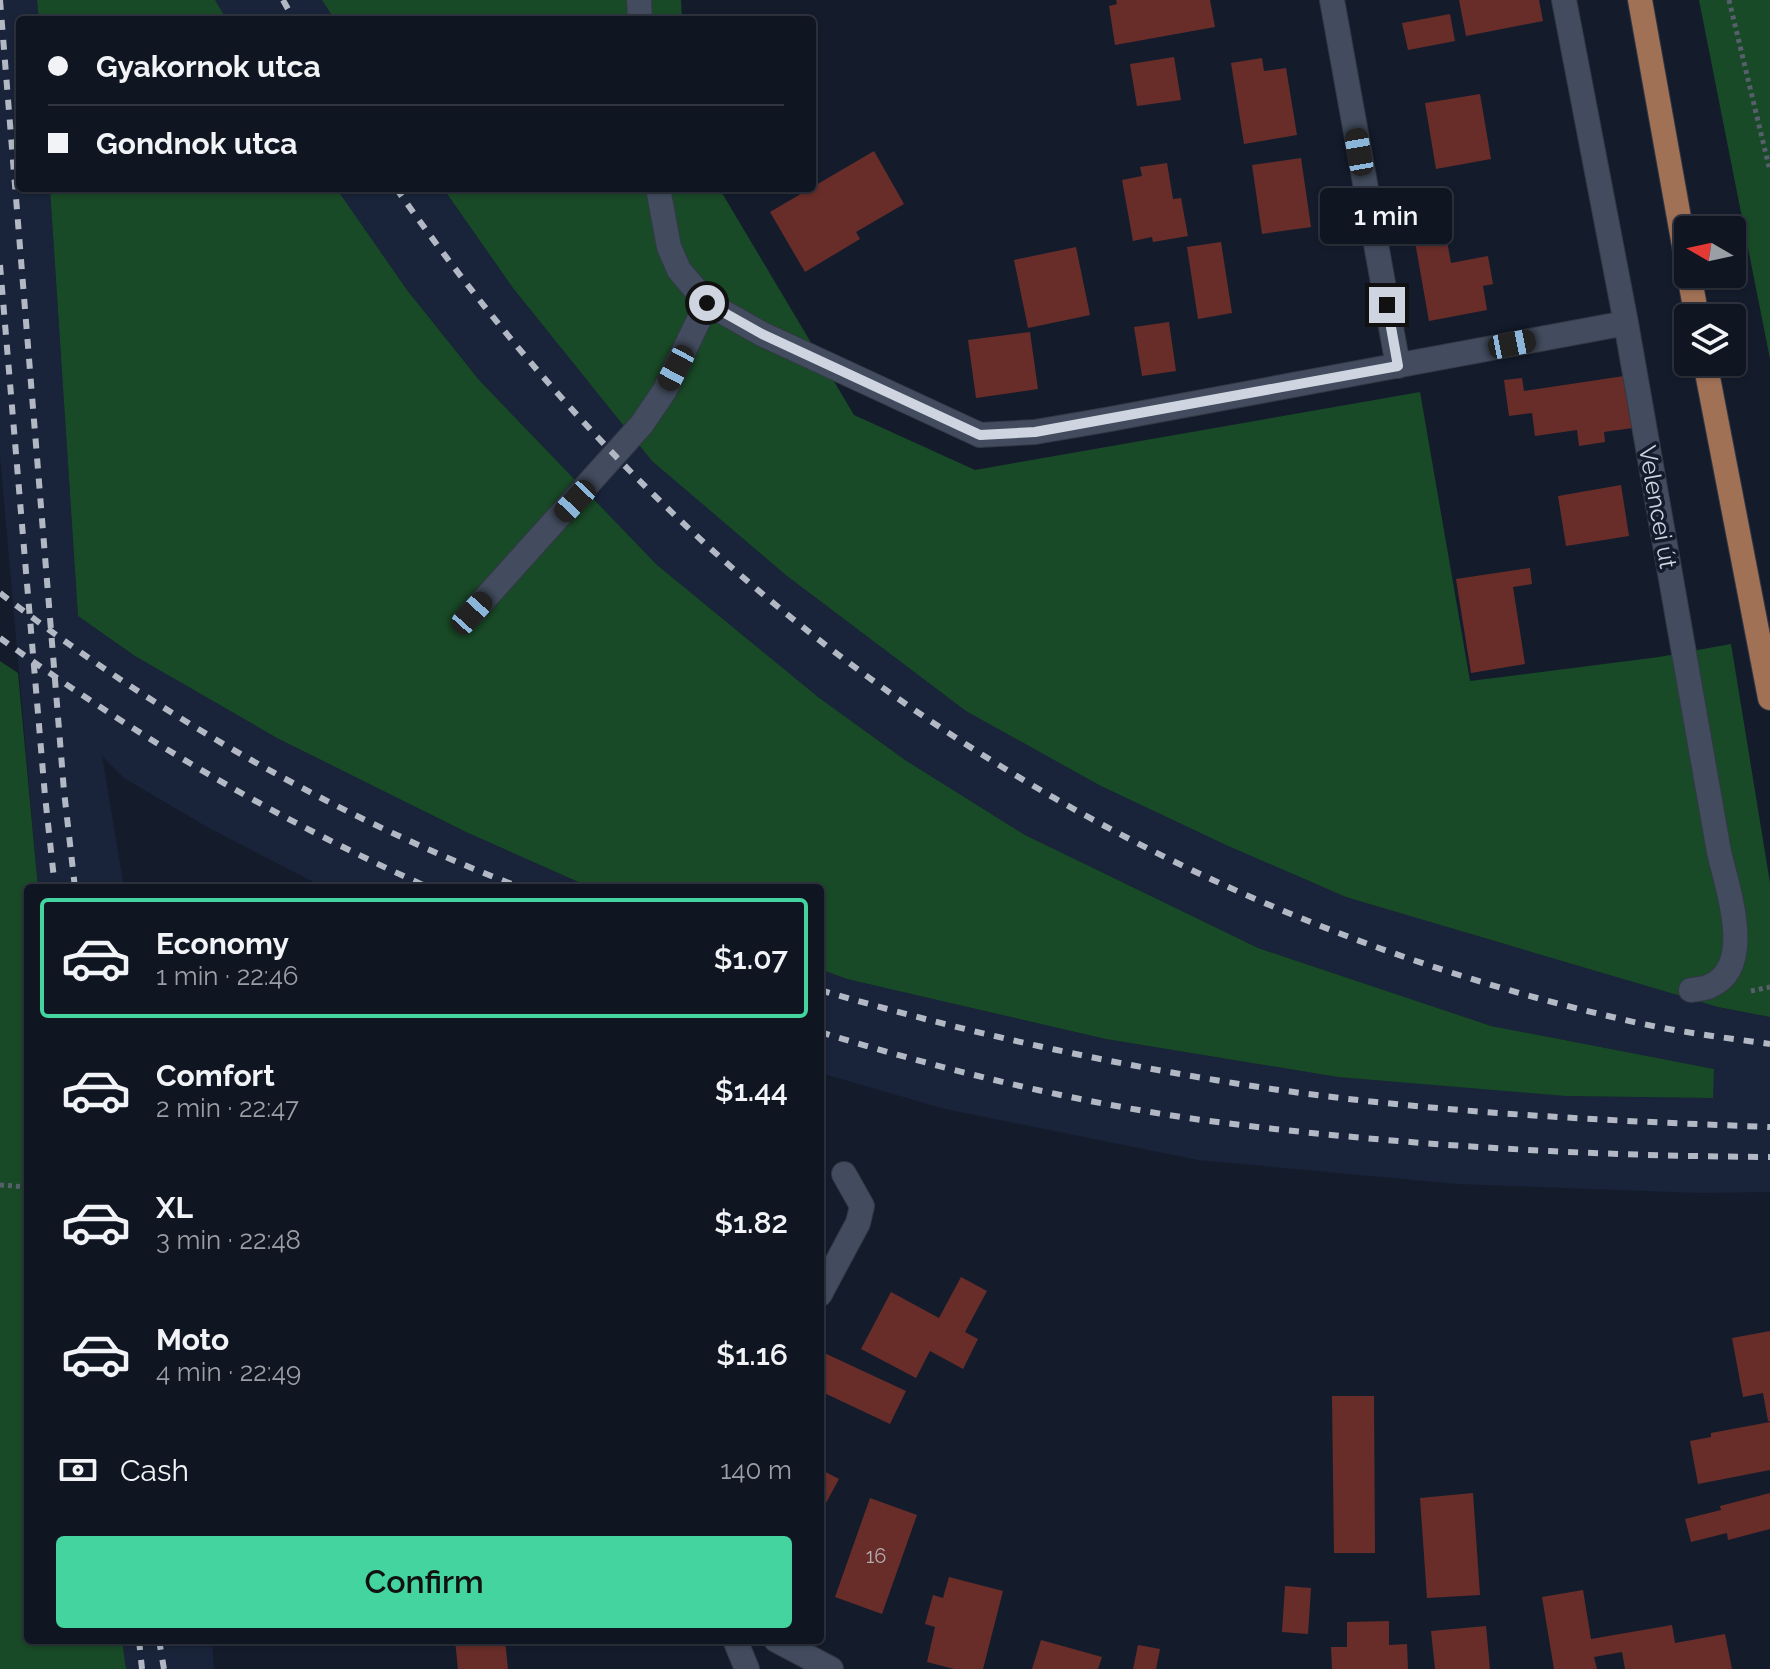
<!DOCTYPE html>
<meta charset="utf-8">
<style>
body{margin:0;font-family:Raleway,sans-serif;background:#181e2a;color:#f1f3f6;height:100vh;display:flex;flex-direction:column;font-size:30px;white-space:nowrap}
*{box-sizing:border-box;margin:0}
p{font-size:26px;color:#9b9fa5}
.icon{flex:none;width:44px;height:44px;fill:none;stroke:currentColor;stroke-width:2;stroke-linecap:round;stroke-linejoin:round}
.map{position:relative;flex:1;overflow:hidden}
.drawer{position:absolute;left:24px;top:884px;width:800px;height:760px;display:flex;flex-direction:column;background:#0f1521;border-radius:8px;box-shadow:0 2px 6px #0004,0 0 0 2px #2f343f}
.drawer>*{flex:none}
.top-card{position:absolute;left:16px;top:16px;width:800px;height:176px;border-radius:8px;box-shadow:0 2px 6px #0004,0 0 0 2px #2f343f;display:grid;align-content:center;height:176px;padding:0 32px;background:#0f1521}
.needle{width:52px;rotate:279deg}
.controls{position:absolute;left:1674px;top:216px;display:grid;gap:16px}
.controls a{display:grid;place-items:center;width:72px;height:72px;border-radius:8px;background:#0f1521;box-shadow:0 2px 6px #0004,0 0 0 2px #2f343f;font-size:40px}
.end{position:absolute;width:36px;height:36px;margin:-18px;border:10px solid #cfd5e0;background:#111;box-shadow:0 0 0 4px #111}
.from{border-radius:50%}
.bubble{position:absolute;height:56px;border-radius:8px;background:#0f1521;box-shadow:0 2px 6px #0004,0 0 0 2px #2f343f;font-size:26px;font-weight:600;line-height:56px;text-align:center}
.car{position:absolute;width:24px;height:48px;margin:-24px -12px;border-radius:10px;box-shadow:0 0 6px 2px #0007;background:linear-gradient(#222 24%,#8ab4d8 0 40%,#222 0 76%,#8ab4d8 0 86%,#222 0)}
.top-card b{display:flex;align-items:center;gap:28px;height:76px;font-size:30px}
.top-card b+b{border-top:2px solid #2f343f}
.top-card i{width:20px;height:20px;background:#f1f3f6}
ul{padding:14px 0 0;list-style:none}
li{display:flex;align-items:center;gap:24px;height:120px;margin:0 16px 12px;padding:0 16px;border:4px solid transparent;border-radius:8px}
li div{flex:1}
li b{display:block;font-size:30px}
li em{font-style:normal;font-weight:600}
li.selected{border-color:#44d49f}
li>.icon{width:72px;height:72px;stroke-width:1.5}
.pay{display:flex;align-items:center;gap:20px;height:88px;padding:0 32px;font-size:30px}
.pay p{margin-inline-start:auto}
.primary-button{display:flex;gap:16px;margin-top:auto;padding:16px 32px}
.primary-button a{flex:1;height:92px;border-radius:8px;background:#44d49f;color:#111;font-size:32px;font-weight:600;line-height:92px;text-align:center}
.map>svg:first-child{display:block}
.built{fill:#19243a}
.green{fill:#194a27}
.building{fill:#682d29}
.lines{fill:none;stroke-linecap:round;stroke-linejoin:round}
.minor-casing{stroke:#333845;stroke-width:26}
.major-casing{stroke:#333845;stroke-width:26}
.path{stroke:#575e6c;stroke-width:5;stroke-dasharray:4 4;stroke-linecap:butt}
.minor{stroke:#424c5e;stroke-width:24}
.major{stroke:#a17156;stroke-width:24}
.rail{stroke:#b2b9c5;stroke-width:6;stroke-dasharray:10 10;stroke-linecap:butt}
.route{stroke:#cfd5e0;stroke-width:10}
.labels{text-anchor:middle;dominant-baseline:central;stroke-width:7;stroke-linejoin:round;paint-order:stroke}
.number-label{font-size:20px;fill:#b5abb2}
.street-label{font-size:24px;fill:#cfd5e0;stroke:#141c2c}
</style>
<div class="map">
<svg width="1770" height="1669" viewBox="0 0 1770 1669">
<rect width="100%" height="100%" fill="#141c2c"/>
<path class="built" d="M0,0H37L39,20H20V188H50L78,616L135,656L277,738L466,832L592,888H325L207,827L124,778L102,756L124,888H38L0,456Z
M215,0H322L335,20H227Z
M336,188H443L513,288L652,461L787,576L966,711L1101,786L1226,845L1346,897L1718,1007L1770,1017V1192L1701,1193L1457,1184L1198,1160L945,1109L820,1073V969L847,979L1106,1039L1338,1077L1565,1096L1712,1098L1714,1069L1491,1026L1258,948L1025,835L905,760L818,697L657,565L479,380L407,290Z
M122,1640H212L214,1669H126Z"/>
<path class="green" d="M37,0H215L227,20H39Z
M322,0H681L682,20H335Z
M1699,0H1770V359Z
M50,188H336L407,290L479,380L657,565L818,697L905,760L1025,835L1258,948L1491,1026L1714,1069L1713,1098L1565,1096L1338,1077L1106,1039L847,979L820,969V888H592L466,832L277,738L135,656L78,616Z
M443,188H719L854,415L975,470L1420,392L1470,681L1659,657L1731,644L1770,883V1017L1718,1007L1346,897L1226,845L1101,786L966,711L787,576L652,461L513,288Z
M0,661L18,673L38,888H28V1640H122L126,1669H0Z"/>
<path class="building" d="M1116,0H1210L1215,27L1115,45L1109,6L1117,4Z
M1459,0H1539L1543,21L1466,36Z
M1450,14L1455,41L1408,50L1402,23Z
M1174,57L1181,100L1137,106L1130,64Z
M1262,58L1264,71L1286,68L1297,135L1244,144L1231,63Z
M1480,94L1491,159L1436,169L1425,103Z
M874,151L904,204L856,232L860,239L805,272L770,212Z
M1301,158L1311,227L1262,234L1252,165Z
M1167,163L1173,199L1181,198L1188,236L1153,242L1152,237L1133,241L1122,180L1142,176L1140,167Z
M1437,186L1451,263L1488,256L1493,284L1483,286L1487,310L1429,321L1406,191Z
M1221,242L1232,313L1198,319L1187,247Z
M1076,247L1090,315L1028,328L1014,260Z
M1169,322L1176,371L1142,376L1134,327Z
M1030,332L1038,389L976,398L968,340Z
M1624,376L1632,428L1604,432L1605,442L1579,446L1577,430L1535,436L1532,413L1509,416L1504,380L1522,378L1524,391Z
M1621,485L1629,536L1566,546L1558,496Z
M1530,568L1532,584L1513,587L1525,664L1471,673L1456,579Z
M961,1277L987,1291L965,1332L978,1339L963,1369L930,1351L916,1378L861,1349L891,1292L939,1318Z
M1770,1331V1421H1768L1763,1393L1743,1397L1732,1338Z
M820,1351L906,1391L890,1424L820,1391Z
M1332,1396H1374L1375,1553H1334Z
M1770,1422V1470L1698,1484L1690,1441L1711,1437V1433Z
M820,1469L839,1479L820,1514Z
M1473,1493L1480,1595L1427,1598L1420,1498Z
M1770,1493V1529L1728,1540L1727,1533L1691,1542L1685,1519L1721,1510L1720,1506Z
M870,1498L917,1515L882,1614L835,1597Z
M949,1577L1003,1591L983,1669H954L927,1662L935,1627L925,1624L933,1595L943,1598Z
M1285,1586L1311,1588L1308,1634L1282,1632Z
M1583,1590L1591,1639L1672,1625L1675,1643L1725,1634L1732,1669H1625L1622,1652L1594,1657L1597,1669H1554L1542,1597Z
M1389,1621V1645L1407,1644L1408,1669H1332L1331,1647H1347V1622Z
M1486,1626L1490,1669H1435L1431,1631Z
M455,1640H505L508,1669H458Z
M1041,1640L1102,1657L1098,1669H1032Z
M1138,1645L1160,1649L1156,1669H1133Z"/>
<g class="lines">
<defs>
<path id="minor" d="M639,0L640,20
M1332,0L1398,366
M1564,0L1626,323L1719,852C1727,887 1756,967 1710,986C1705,989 1697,989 1691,990
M658,188L669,247L679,270L707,303L762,334L980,435L1035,432L1105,420L1626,323
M472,613L642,424L665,390L707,303
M820,1294L858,1223L862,1206L844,1174
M735,1640L747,1669
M776,1640L831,1669"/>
<path id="major" d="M1640,0L1688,268
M1689,274L1697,318
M1705,362L1770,698"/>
</defs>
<use href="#minor" class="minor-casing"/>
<use href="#major" class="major-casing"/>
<path class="path" d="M1729,0L1770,171
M1751,991L1770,987
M0,1185L28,1187"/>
<use href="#minor" class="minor"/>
<use href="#major" class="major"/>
<path class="rail" d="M0,0L64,791L75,888
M283,0L294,20
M396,188C455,272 520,354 590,429C865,727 1228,929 1621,1019C1670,1031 1720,1037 1770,1044
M0,265L45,796L55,888
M0,593C158,715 336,817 522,888
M0,638C136,736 277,820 430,888
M820,990C949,1028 1082,1058 1215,1080C1398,1111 1585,1120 1770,1127
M820,1032C947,1071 1078,1103 1209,1121C1395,1145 1582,1156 1770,1157
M139,1640L142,1669
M159,1640L164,1669"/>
</g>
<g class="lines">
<path class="route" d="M707,303L762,334L980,435L1035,432L1398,366L1387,305"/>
</g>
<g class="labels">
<g class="number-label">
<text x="876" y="1556">16</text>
</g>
<g class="street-label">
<text transform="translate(1658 507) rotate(80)">Velencei út</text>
</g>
</g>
</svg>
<div class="controls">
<a><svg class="needle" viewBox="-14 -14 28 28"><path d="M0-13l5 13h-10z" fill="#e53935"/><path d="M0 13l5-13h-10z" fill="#9b9fa5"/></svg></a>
<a><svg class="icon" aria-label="layers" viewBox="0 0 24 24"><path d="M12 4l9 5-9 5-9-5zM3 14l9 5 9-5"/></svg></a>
</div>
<i class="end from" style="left:707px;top:303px"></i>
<i class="end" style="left:1387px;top:305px"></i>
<div class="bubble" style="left:1320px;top:188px;width:132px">1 min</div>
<i class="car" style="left:1359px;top:152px;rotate:350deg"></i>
<i class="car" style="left:1512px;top:344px;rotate:79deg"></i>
<i class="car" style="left:676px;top:368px;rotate:208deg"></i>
<i class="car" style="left:575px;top:501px;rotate:223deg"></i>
<i class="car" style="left:472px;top:613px;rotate:42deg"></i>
<div class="top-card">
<b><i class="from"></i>Gyakornok utca</b>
<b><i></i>Gondnok utca</b>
</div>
<section class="drawer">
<ul>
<li class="selected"><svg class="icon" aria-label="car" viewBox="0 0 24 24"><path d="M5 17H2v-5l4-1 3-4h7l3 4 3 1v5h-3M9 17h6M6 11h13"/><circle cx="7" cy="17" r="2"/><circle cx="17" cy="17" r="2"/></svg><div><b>Economy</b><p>1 min · 22:46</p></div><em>$1.07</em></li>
<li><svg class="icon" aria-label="car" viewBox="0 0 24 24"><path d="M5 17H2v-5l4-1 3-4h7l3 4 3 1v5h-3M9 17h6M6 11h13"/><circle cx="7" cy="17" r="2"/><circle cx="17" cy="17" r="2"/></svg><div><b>Comfort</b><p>2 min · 22:47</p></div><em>$1.44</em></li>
<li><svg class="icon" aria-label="car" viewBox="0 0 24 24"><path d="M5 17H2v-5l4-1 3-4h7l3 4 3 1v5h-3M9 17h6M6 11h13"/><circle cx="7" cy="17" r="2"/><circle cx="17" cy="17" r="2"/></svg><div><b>XL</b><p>3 min · 22:48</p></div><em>$1.82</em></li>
<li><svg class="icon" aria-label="car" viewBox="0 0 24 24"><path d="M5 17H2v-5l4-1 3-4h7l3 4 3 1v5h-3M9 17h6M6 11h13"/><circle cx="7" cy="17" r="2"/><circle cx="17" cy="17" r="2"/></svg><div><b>Moto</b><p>4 min · 22:49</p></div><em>$1.16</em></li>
</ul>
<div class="pay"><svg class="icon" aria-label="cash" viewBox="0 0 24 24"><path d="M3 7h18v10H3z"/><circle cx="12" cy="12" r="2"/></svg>Cash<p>140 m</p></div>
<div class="primary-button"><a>Confirm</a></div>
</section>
</div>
